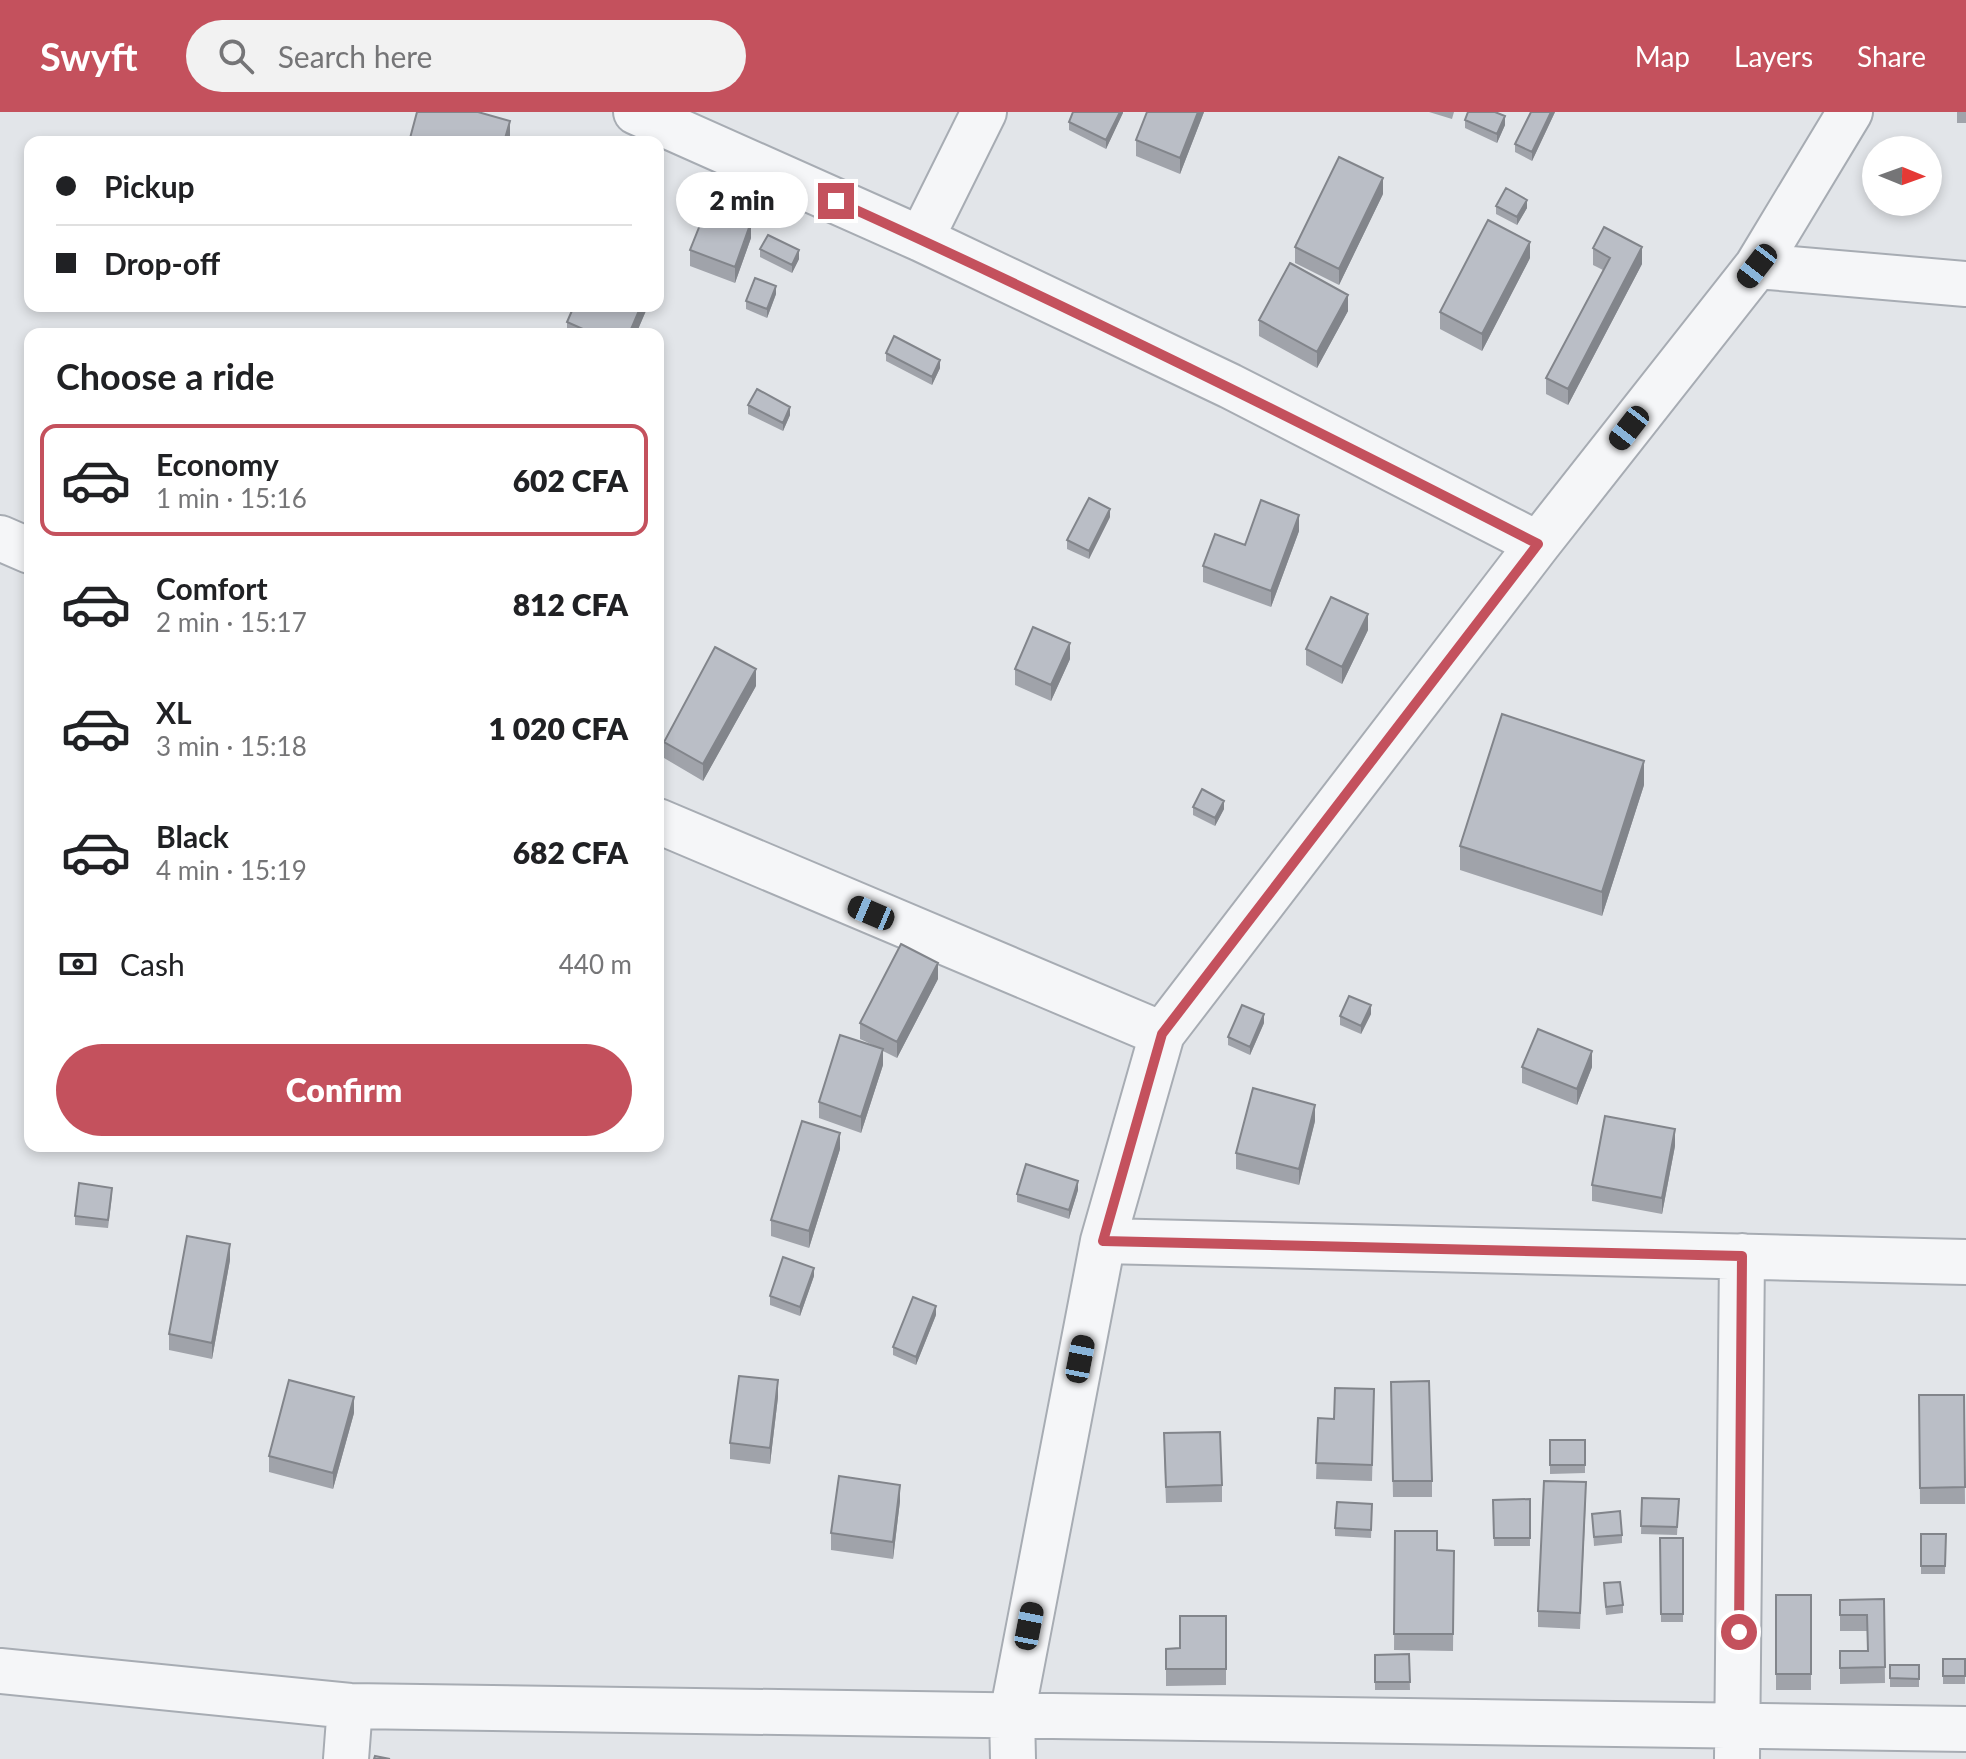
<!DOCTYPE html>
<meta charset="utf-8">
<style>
body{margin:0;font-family:Lato,sans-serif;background:#f2f2f2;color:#202124;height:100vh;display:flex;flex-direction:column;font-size:30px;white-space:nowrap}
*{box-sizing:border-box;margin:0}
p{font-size:26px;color:#757577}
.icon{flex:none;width:44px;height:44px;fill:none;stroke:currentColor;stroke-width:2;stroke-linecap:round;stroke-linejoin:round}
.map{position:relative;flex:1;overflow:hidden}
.side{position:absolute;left:24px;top:216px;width:640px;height:824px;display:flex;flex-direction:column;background:#fff;border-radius:16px;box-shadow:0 4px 12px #0003}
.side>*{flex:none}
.top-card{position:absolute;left:24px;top:24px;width:640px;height:176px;border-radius:16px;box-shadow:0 4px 12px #0003;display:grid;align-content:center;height:176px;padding:0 32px;background:#fff}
.needle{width:52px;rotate:91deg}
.tools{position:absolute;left:1862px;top:24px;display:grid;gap:16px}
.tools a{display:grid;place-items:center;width:80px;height:80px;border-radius:50%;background:#fff;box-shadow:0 4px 12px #0003;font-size:40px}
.end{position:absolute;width:36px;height:36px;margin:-18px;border:10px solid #c4515d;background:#fff;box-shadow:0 0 0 4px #fff}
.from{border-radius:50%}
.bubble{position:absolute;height:56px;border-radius:28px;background:#fff;box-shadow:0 4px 12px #0003;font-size:26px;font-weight:800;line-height:56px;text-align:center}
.car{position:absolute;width:24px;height:48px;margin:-24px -12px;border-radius:10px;box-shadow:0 0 6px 2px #0007;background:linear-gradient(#222 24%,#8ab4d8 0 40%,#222 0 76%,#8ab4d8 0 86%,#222 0)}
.top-card b{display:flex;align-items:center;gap:28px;height:76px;font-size:30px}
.top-card b+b{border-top:2px solid #e0e0e0}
.top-card i{width:20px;height:20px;background:#202124}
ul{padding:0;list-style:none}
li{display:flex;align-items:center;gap:24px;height:112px;margin:0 16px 12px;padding:0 16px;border:4px solid transparent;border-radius:16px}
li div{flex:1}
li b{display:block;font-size:30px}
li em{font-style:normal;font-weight:800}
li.on{border-color:#c4515d}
li>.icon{width:72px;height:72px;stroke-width:1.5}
h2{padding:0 32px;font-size:36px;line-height:96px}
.pay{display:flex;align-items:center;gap:20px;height:88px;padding:0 32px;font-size:30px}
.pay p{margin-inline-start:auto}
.action{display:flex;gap:16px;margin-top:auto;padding:16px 32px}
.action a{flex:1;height:92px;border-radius:48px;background:#c4515d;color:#fff;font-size:32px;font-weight:800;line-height:92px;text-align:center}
header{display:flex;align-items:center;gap:48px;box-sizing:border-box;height:112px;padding:0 40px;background:#c4515d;color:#fff}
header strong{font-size:38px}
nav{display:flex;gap:44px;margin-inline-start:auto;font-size:28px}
.search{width:560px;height:72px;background:#f2f2f2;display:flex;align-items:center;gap:20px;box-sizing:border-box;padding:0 28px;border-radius:44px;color:#757577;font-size:30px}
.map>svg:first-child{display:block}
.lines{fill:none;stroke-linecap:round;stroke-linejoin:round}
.street-casing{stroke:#a7acb3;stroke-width:48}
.street{stroke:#f5f6f8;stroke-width:44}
.wall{fill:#a0a3aa}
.shaded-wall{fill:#82858b}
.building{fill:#babec6;stroke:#82858b;stroke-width:2}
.route{stroke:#c4515d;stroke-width:10}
</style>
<header>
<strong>Swyft</strong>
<div class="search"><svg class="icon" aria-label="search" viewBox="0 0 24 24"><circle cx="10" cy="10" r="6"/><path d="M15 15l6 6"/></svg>Search here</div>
<nav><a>Map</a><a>Layers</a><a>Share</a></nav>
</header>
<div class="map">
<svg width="1966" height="1647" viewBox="0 0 1966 1647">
<rect width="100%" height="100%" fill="#e2e5e9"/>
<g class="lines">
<defs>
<path id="street" d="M636,0L921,127L1230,274L1538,432
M921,127L984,0
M1757,154L1966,172
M0,426L30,439
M658,709L1162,922
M1103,1129L1966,1150
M0,1559L350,1594L1966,1617
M346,1647L350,1594
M1013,1647L1012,1603L1103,1129L1162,922L1538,432L1757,154L1850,0
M1737,1647L1742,1144"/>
</defs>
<use href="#street" class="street-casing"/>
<use href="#street" class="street"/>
</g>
<path class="wall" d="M1123,0L1106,37L1069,18V10Z
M1147,0H1204L1180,62L1136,44V28Z
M1429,0H1454L1452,7Z
M1531,0H1555L1532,49L1515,40V32Z
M1957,0H1966V11H1957Z
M1465,8L1505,13L1497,31L1465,16Z
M1383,82L1339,173L1295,151V135Z
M1496,94L1527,96L1517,113L1496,102Z
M751,126L735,171L690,154V138Z
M1593,136L1642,152L1568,293L1546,282V266L1603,158L1593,153Z
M760,137L799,147L792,161L760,145Z
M1530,146L1482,239L1440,217V200Z
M776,182L767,206L746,197V189Z
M648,194L636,222H567V210Z
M1348,199L1317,256L1259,224V208Z
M886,241L940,256L932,273L886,249Z
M748,293L790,303L783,319L748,302Z
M1110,405L1089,447L1067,437V428Z
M1299,419L1271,495L1203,470V454L1245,433Z
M1368,518L1342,572L1306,553V537Z
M1070,547L1051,589L1015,573V557Z
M756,574L703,669L664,646V630Z
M1644,673L1602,804L1460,758V734Z
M1193,695L1224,697L1215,714L1193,703Z
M938,867L897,946L883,939V953L861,1021L819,1006V990L875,934L860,927V911Z
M1371,902L1361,922L1340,913V904Z
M1264,911L1250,943L1228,933V925Z
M1522,955H1592L1577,993L1522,971Z
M1315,1009L1299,1073L1236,1057V1041Z
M1675,1034L1662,1102L1592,1089V1073Z
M840,1037L809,1136L771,1124V1108Z
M1078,1078L1069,1107L1017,1090V1082Z
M112,1084L108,1116L75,1113V1104Z
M230,1148L212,1247L169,1238V1222Z
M814,1164L800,1204L770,1193V1184Z
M936,1203L916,1253L893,1243V1235Z
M1919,1283H1964L1965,1392H1920Z
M778,1285L770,1352L730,1347V1331Z
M1391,1286L1432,1369V1385H1393Z
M1374,1293L1372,1369L1316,1367L1318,1306L1334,1307Z
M354,1301L333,1377L269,1360V1344Z
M1550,1328H1585V1361L1550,1362Z
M1164,1337L1222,1373V1390L1166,1391Z
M1586,1386L1580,1517L1538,1515V1499Z
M1642,1386L1679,1387L1677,1423L1641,1422Z
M1530,1387V1434H1494L1493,1388Z
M900,1389L893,1447L831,1438V1421Z
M1372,1400L1371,1426L1335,1424V1416Z
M1592,1402L1622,1423V1431L1594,1434Z
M1395,1419L1437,1438L1454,1439L1453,1539L1394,1538Z
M1921,1422H1946L1945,1462H1921Z
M1660,1426H1683V1510H1661Z
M1604,1480L1623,1493V1501L1606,1503Z
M1776,1483H1811V1578H1776Z
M1884,1487L1885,1571L1840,1572V1539H1868L1867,1519H1840V1488Z
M1226,1504V1573L1166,1574V1537L1180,1536Z
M1409,1542L1410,1578H1375V1543Z
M1943,1547H1965V1572H1943Z
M1890,1553H1919V1575H1890Z"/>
<path class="shaded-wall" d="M1120,0H1123V1L1106,37V28Z
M1198,0H1204L1180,62V46Z
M1551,0H1555L1532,49V40Z
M1505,4V13L1497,31V22Z
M510,9V25L509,30H504Z
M1383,66V82L1339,173V157Z
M1527,88V96L1517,113V105Z
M751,110V126L735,171V155Z
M1530,130V146L1482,239V222Z
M1642,135V152L1568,293V277Z
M799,138V147L792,161V153Z
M776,174V182L767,206V197Z
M1348,183V199L1317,256V240Z
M641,194H648L636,222H629Z
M940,248V256L932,273V265Z
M790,295V303L783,319V311Z
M1110,397V405L1089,447V439Z
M1299,403V419L1271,495V479Z
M1368,502V518L1342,572V555Z
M1070,531V547L1051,589V573Z
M756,557V574L703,669V652Z
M1644,649V673L1602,804V780Z
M1224,689V697L1215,714V706Z
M938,851V867L897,946V930Z
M1371,893V902L1361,922V914Z
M1264,902V911L1250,943V935Z
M883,937V953L861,1021V1005Z
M1592,939V955L1577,993V977Z
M1315,993V1009L1299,1073V1057Z
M1675,1017V1034L1662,1102V1086Z
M840,1021V1037L809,1136V1119Z
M1078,1069V1078L1069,1107V1098Z
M230,1132V1148L212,1247V1231Z
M814,1156V1164L800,1204V1195Z
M936,1194V1203L916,1253V1245Z
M778,1268V1285L770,1352V1336Z
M354,1285V1301L333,1377V1361Z
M900,1373V1389L893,1447V1430Z"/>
<path class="building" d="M417,0H478L510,9L504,30H409Z
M1073,0H1120L1106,28L1069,10Z
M1147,0H1198L1180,46L1136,28Z
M1468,0H1495L1505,4L1497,22L1465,8Z
M1531,0H1551L1532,40L1515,32Z
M1339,45L1383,66L1339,157L1295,135Z
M1506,76L1527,88L1517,105L1496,94Z
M708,93L751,110L735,155L690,138Z
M1488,108L1530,130L1482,222L1440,200Z
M1604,115L1642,135L1568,277L1546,266L1610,146L1593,136Z
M768,123L799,138L792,153L760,137Z
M1290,151L1348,183L1317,240L1259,208Z
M755,166L776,174L767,197L746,189Z
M574,194H641L629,222H594L567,210Z
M894,224L940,248L932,265L886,241Z
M757,277L790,295L783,311L748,293Z
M1089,386L1110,397L1089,439L1067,428Z
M1261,388L1299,403L1271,479L1203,454L1215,422L1245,433Z
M1331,485L1368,502L1342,555L1306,537Z
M1033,515L1070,531L1051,573L1015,557Z
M715,535L756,557L703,652L664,630Z
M1502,602L1644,649L1602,780L1460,734Z
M1202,677L1224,689L1215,706L1193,695Z
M901,832L938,851L897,930L860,911Z
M1349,884L1371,893L1361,914L1340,904Z
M1242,893L1264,902L1250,935L1228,925Z
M1538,917L1592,939L1577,977L1522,955Z
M840,923L883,937L861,1005L819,990Z
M1253,976L1315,993L1299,1057L1236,1041Z
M1605,1004L1675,1017L1662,1086L1592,1073Z
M802,1009L840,1021L809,1119L771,1108Z
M1026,1052L1078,1069L1069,1098L1017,1082Z
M79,1071L112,1076L108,1108L75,1104Z
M187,1124L230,1132L212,1231L169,1222Z
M783,1145L814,1156L800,1195L770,1184Z
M913,1185L936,1194L916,1245L893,1235Z
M739,1264L778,1268L770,1336L730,1331Z
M289,1268L354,1285L333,1361L269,1344Z
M1429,1269L1432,1369H1393L1391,1270Z
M1335,1276L1374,1277L1372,1353L1316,1351L1318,1306L1334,1307Z
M1919,1283H1964L1965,1375L1920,1376Z
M1220,1320L1222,1373L1166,1375L1164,1321Z
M1550,1328H1585V1353H1550Z
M839,1364L900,1373L893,1430L831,1421Z
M1544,1369L1586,1370L1580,1501L1538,1499Z
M1642,1386L1679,1387L1677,1415L1641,1414Z
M1530,1387V1426H1494L1493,1388Z
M1337,1390L1372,1392L1371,1418L1335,1416Z
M1620,1399L1622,1423L1594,1425L1592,1402Z
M1395,1419H1437V1438L1454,1439L1453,1522H1394Z
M1921,1422H1946L1945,1454H1921Z
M1660,1426H1683V1502H1661Z
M1620,1470L1623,1493L1606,1495L1604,1471Z
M1776,1483H1811V1562H1776Z
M1884,1487L1885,1555L1840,1556V1539H1868L1867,1503H1840V1488Z
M1180,1504H1226V1557H1166V1537L1180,1536Z
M1409,1542L1410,1570H1375V1543Z
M1943,1547H1965V1564H1943Z
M1890,1553H1919V1567L1890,1566Z
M375,1644L390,1647H374Z"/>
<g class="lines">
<path class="route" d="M836,89C1073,196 1306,313 1538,432L1162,922L1103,1129L1742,1144L1739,1520"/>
</g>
</svg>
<div class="tools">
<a><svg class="needle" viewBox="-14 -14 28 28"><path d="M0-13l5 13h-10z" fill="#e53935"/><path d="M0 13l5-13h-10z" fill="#757577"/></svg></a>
</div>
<i class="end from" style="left:1739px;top:1520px"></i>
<i class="end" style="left:836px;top:89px"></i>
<div class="bubble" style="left:676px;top:60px;width:132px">2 min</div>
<i class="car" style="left:1757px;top:154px;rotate:218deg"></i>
<i class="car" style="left:1629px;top:316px;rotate:218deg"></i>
<i class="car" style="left:871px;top:801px;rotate:293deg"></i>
<i class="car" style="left:1080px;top:1247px;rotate:11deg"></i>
<i class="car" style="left:1029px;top:1514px;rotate:11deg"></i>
<div class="top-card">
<b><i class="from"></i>Pickup</b>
<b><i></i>Drop-off</b>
</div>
<section class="side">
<h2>Choose a ride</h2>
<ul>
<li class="on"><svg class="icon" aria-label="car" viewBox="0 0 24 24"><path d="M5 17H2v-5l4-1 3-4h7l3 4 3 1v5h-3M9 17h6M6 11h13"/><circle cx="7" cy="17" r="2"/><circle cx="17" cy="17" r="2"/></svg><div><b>Economy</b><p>1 min · 15:16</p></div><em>602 CFA</em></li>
<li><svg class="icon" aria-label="car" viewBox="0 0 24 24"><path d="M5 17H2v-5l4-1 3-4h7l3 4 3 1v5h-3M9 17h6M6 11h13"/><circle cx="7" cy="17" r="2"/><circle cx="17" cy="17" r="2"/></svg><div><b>Comfort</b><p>2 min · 15:17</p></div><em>812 CFA</em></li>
<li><svg class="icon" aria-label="car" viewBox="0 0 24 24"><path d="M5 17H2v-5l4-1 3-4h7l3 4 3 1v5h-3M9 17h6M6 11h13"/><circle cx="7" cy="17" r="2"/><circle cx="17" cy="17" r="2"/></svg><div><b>XL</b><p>3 min · 15:18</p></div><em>1 020 CFA</em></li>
<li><svg class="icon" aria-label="car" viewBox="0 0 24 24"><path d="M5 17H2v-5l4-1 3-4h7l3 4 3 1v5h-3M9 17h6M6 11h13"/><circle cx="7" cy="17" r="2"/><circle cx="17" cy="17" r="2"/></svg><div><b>Black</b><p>4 min · 15:19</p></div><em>682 CFA</em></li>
</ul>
<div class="pay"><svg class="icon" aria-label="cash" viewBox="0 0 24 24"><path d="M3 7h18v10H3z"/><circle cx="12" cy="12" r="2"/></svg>Cash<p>440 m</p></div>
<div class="action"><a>Confirm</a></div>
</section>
</div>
